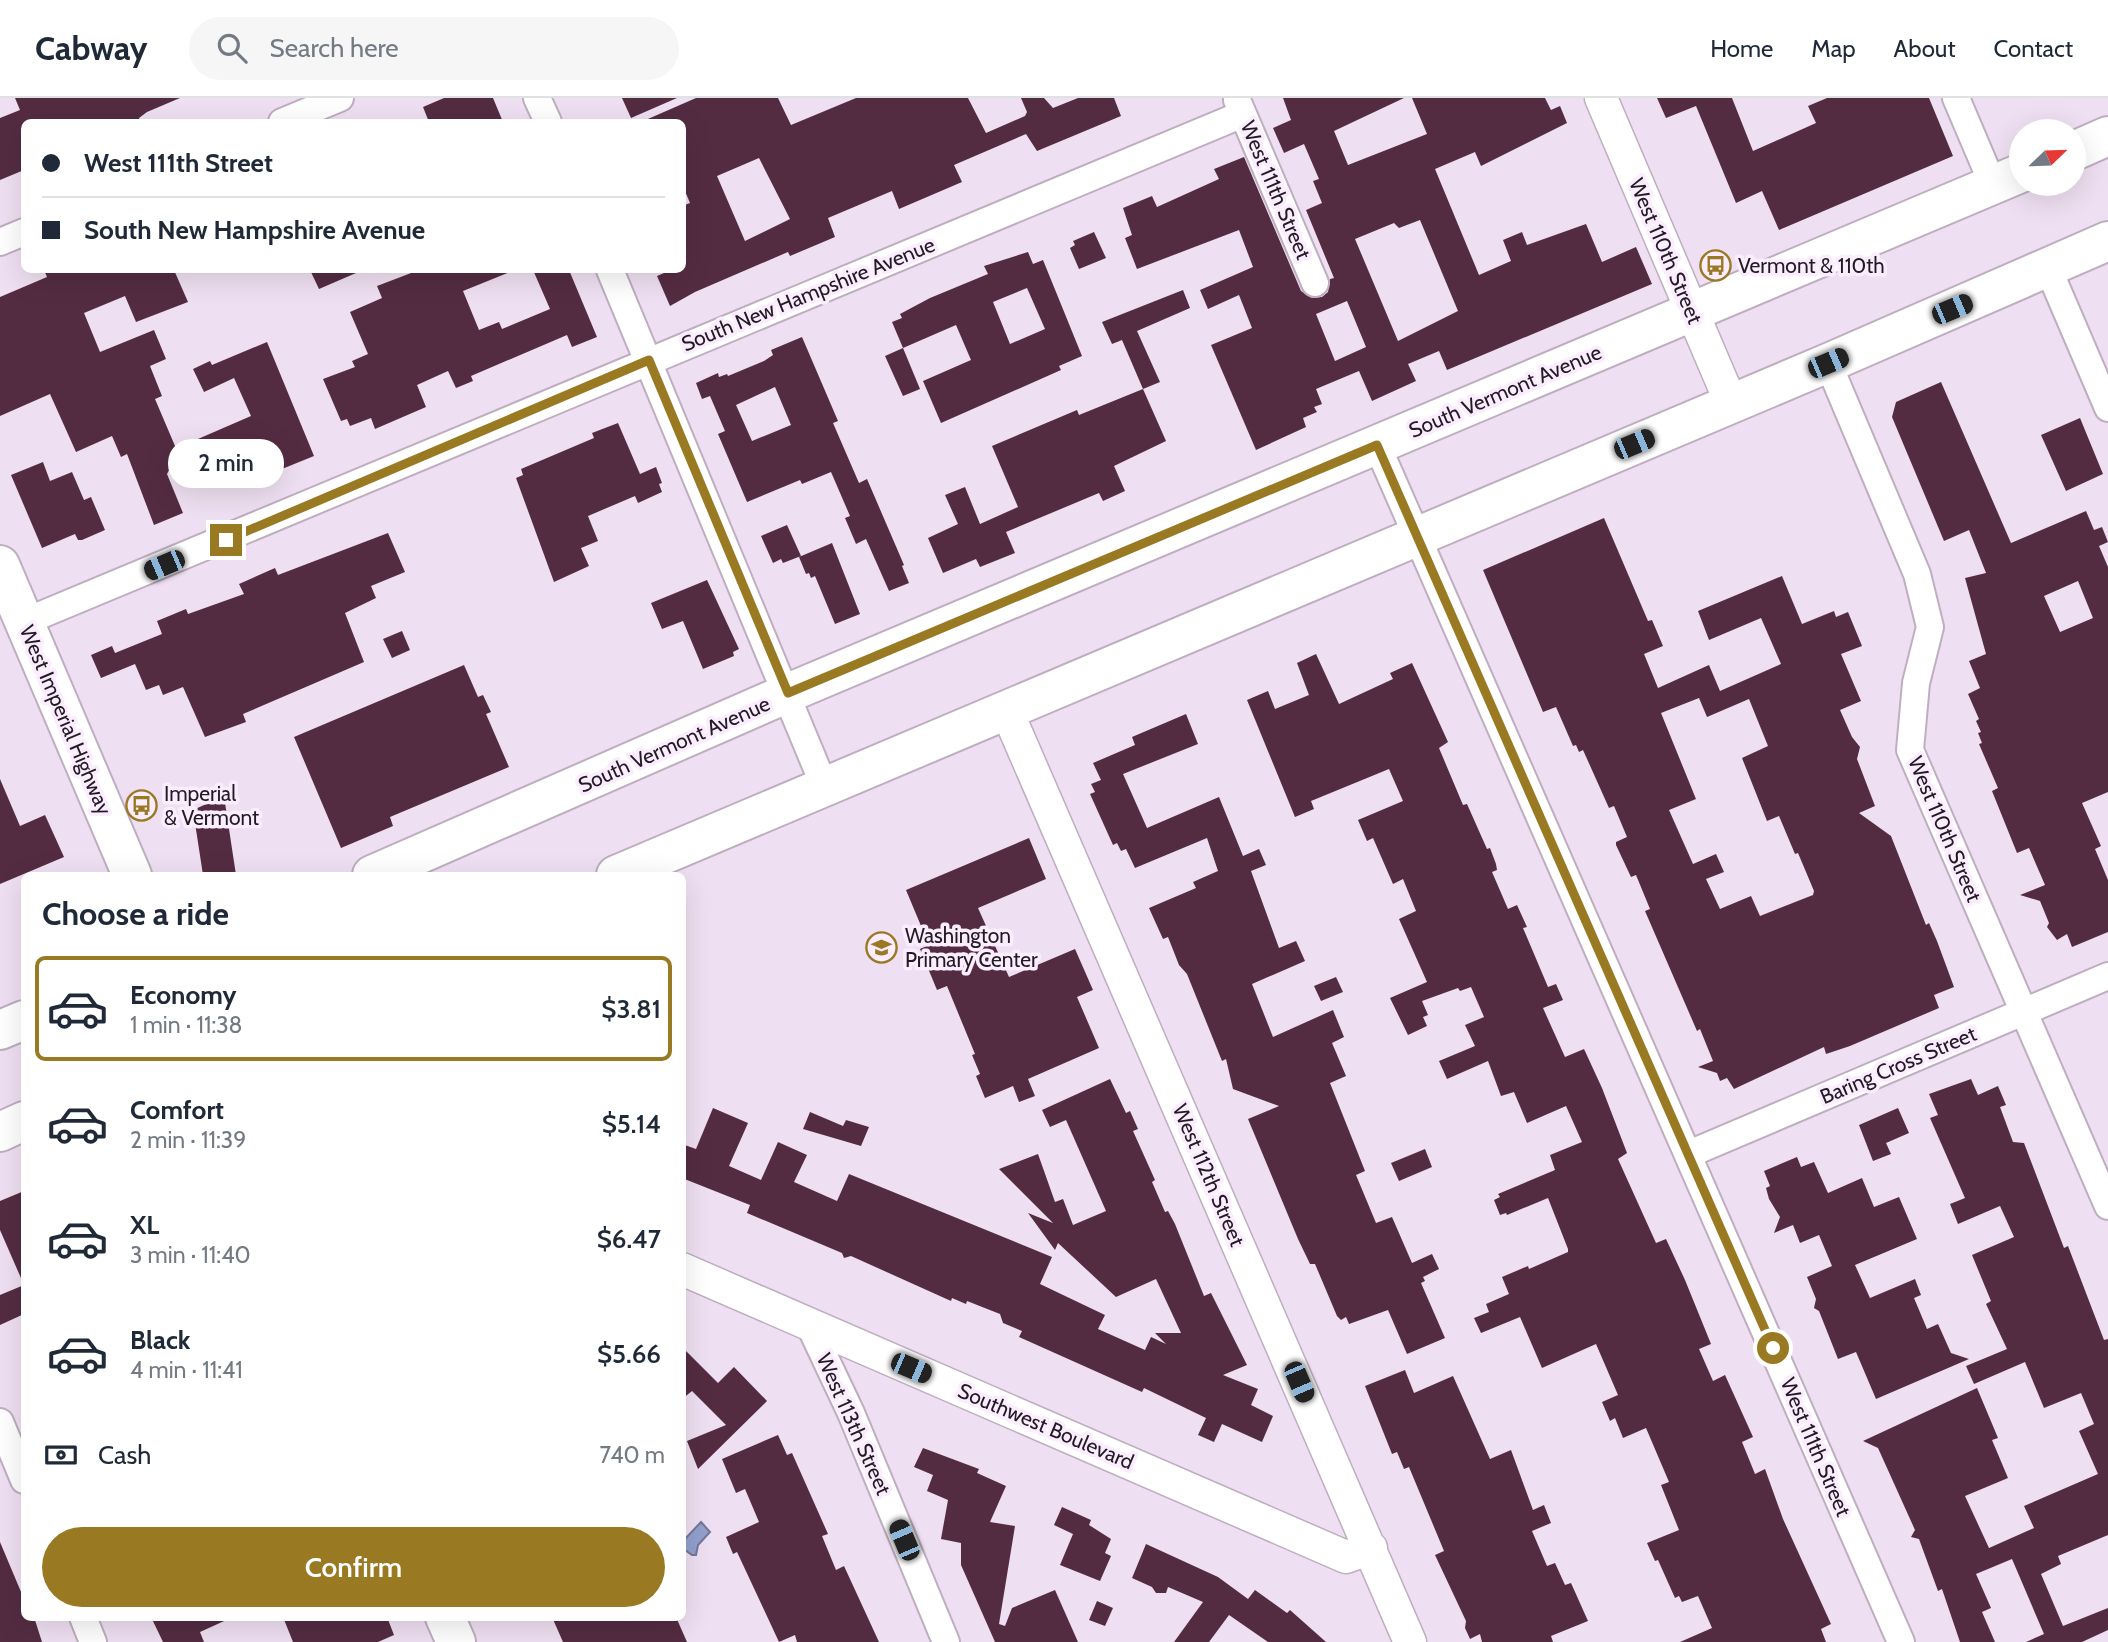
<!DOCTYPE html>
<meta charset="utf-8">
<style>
body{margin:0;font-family:Cabin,sans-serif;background:#f6f6f7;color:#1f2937;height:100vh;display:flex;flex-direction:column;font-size:26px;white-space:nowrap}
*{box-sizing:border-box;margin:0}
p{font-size:23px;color:#747a83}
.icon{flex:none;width:38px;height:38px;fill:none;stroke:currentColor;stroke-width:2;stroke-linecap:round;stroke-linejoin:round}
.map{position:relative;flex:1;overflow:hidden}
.sheet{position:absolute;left:21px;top:774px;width:665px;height:749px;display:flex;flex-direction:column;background:#fff;border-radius:10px;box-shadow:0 7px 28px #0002}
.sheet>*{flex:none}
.guide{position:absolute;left:21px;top:21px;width:665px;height:154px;border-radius:10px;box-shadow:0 7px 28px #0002;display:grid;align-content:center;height:154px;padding:0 21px;background:#fff}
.needle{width:46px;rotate:67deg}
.controls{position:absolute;left:2009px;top:21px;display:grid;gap:14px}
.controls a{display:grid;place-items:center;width:77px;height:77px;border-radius:50%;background:#fff;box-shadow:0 7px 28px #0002;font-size:35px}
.end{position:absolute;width:32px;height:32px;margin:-16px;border:9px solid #9a7923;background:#fff;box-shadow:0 0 0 4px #fff}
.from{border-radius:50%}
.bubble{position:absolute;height:49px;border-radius:24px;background:#fff;box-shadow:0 7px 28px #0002;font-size:23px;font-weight:600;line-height:49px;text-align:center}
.car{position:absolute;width:21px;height:42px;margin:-21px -10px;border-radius:9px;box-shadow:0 0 5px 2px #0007;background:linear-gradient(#222 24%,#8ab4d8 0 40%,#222 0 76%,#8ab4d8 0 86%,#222 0)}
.guide b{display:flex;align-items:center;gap:24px;height:66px;font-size:26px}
.guide b+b{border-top:2px solid #e0e1e3}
.guide i{width:18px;height:18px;background:#1f2937}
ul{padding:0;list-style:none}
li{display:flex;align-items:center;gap:21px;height:105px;margin:0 14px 10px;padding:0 7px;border:4px solid transparent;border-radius:10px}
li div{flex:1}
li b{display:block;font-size:26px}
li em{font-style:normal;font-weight:600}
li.selected{border-color:#9a7923}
li>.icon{width:63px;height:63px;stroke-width:1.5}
h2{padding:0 21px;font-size:32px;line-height:84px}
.pay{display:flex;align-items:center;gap:18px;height:77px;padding:0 21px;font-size:26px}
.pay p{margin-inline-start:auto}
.cta{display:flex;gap:14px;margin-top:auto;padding:14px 21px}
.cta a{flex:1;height:80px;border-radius:42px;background:#9a7923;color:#fff;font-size:28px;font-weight:600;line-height:80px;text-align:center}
header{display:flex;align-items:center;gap:42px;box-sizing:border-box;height:98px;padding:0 35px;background:#fff;border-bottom:2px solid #e0e1e3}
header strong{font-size:33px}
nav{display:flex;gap:38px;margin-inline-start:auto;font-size:24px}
.search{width:490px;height:63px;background:#f6f6f7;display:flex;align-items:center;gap:18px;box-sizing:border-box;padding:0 24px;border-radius:38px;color:#747a83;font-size:26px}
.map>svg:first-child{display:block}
.water{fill:#93a0cd;stroke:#71789a;stroke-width:2}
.building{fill:#542c42;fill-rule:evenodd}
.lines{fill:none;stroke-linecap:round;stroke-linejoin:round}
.minor-casing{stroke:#beaec0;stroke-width:30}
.tertiary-casing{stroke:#beaec0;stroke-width:35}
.primary-casing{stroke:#beaec0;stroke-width:42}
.minor{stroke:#fff;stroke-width:26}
.tertiary{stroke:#fff;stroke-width:32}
.primary{stroke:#fff;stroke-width:38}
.route{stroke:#9a7923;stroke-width:9}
.labels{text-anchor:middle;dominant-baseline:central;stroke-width:7;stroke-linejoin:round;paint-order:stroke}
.street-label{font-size:21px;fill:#211b22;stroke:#fcecff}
.poi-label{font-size:21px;fill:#211b22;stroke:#fcecff;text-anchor:start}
</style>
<header>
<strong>Cabway</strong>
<div class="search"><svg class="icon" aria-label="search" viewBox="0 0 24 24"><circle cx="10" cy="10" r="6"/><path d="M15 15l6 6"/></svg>Search here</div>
<nav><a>Home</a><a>Map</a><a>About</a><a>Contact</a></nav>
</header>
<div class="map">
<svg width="2108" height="1544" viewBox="0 0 2108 1544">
<rect width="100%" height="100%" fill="#efdff2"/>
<path class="water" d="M701,1424L710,1434L698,1447L696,1457H692L685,1452V1441Z"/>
<path class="building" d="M15,0H180L147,14L139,20L140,24H24V72L0,82V20L20,12Z
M444,0H493L503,24H429L423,9Z
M622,0H677L631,20Z
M696,0H778L791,27L856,0H968L986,35L1025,18L1027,14L1021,0H1044L1053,10L1078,0H1114L1121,18L1037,53L1026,36L954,67L962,84L899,111L892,93L828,120L835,139L790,158L788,154L695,194L670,208L657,178L671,172H682V108L690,105L682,86V24H641ZM759,60L790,121L745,143L717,78Z
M1283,0H1404L1334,33L1348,67L1427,36L1412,0H1545L1551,12L1560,8L1567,25L1481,68L1475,54L1435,71L1479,177L1511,163L1503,142L1522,134L1527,147L1586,126L1602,164L1636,149L1652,186L1447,272L1439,253L1408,266L1416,283L1372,303L1359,273L1316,291L1322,306L1314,309L1317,314L1303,320L1306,329L1256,352L1211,247L1252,230L1239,197L1208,211L1200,192L1253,169L1239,132L1137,171L1125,140L1132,137L1123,110L1152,98L1157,109L1219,81L1214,71L1244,59L1301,193L1312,200L1322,199L1328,194L1330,181L1334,180L1306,112L1322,105L1313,83L1319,81L1304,46L1284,55L1273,30L1291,22ZM1420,122L1458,213L1398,243L1355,141L1394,125L1399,130ZM1347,203L1366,249L1335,263L1316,216Z
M1657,0H1732L1753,53L1816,25L1808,8L1827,0H1929L1953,58L1779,132L1762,93L1736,105L1696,8L1666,20Z
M1094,134L1106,160L1079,171L1070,150L1075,147L1073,143Z
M1028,154L1033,166L1043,162L1082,258L1059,268L1061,272L941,325L923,283L971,262L956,227L903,250L892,224L902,220L900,216L930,200L988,176L984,168ZM1027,190L1045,231L1010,246L993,204Z
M44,172H174L188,204L136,224L125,198L84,215L100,254L154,232L166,261L150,268L162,298L155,301L178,355L167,376L183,415L154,427L127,356L121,359L112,338L76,354L50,296L0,318V199L47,179Z
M310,172H363L319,191Z
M419,172H515L463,193L479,232L499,224L502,231L550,211L533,172H569L597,239L572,249L567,237L471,278L473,283L456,290L448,273L417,287L426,309L375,331L371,320L350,328L347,321L341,323L323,281L355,269L352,263L368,256L350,214L382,200L377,188Z
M1183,192L1190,210L1137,233L1160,284L1143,291L1122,242L1112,246L1102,224Z
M802,239L838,323L833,325L859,385L867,381L904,467L902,468L909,485L889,493L866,441L856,446L845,420L850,418L831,374L802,386L800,382L747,404L718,336L725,333L710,298L702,301L696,285L718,275L719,279L727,276L728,278L764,263L773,257L771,252ZM775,289L791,327L752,343L736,307Z
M267,244L314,358L277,373L267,350L224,368L228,379L210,387L191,344L251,318L234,280L204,294L193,271L210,263L212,267Z
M903,250L920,291L903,298L885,258Z
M1941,284L2011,445L2086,413L2094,432L2102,429L2108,444L2099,448L2108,469V694L2082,705L2101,748L2095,751L2108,782V834L2072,849L2067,836L2057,842L2047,829L2049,825L2040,803L2020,797L2045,787L2029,750L2017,755L1992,693L1998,690L1979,646L1982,645L1978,635L1981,634L1976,623L1979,621L1968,596L1980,590L1969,563L1986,556L1965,480L1986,475L1969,432L1944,443L1892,319L1896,304ZM2078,483L2093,520L2060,534L2044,498Z
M1143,291L1166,343L1114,368L1125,393L1103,403L1099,395L1006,434L1015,455L980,469L976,461L943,475L928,440L958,426L945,397L965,389L980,426L1018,409L992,348L1077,312L1079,317Z
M2080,320L2103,376L2066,393L2041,337Z
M618,325L640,376L656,369L662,385L659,386L662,394L638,405L635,398L588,418L598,443L581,450L589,468L554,484L516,380L523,377L521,371L594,340L592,335Z
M43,364L50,383L72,374L84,402L91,399L105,432L82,442H78L75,436L42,450L11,377Z
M1604,420L1648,523L1652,522L1663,548L1644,556L1658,590L1709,567L1720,593L1781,566L1761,520L1709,542L1698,513L1782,478L1802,526L1834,513L1836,519L1848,514L1862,548L1841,556L1861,603L1840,612L1852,639L1860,649L1857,661L1875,708L1859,715L1891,738L1926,827L1929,825L1937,843L1954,889L1934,897L1939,910L1850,948L1826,956L1824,949L1734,991L1727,980L1720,983L1717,975L1698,969L1713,963L1700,931L1697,933L1645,813L1650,811L1636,777L1631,779L1616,747V744L1627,739L1614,708L1609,710L1583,652L1579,654L1576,647L1573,648L1556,609L1543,614L1483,472ZM1699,600L1707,619L1749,601L1768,648L1742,660L1767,723L1779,718L1795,756L1798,755L1814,793L1813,797L1760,818L1751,798L1720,811L1706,781L1724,774L1716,756L1693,766L1669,712L1696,701L1661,615Z
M787,427L801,458L783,465L781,461L773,465L761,438Z
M388,435L405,474L371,488L376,500L345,515L364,564L243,616L246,624L205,639L183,589L163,597L159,587L146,592L135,566L101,580L91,557L112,548L115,555L162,536L157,523L186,511L188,516L244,496L239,486L275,470L278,477Z
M832,445L860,516L835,526L815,478L811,480L809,475L806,476L799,459Z
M707,482L739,551L733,554L734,558L703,571L683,523L662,531L651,505Z
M402,533L410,552L392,560L383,541Z
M1316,556L1339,606L1393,581L1390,575L1412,565L1448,644L1439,650L1463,707L1467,706L1487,751L1490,750L1496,766L1497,772L1492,774L1508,811L1517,807L1527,829L1523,830L1548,889L1556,886L1563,902L1543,910L1565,959L1584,951L1602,990L1627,1055L1618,1061L1656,1145L1666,1141L1685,1182L1711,1246L1699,1251L1713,1283L1725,1277L1753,1339L1742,1344L1755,1376L1765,1371L1783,1421L1831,1526L1821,1531L1826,1544H1680L1712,1530L1698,1498L1682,1504L1679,1498L1675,1500L1658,1462L1655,1463L1647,1445L1679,1432L1661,1387L1669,1384L1646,1330L1623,1340L1615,1320L1610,1323L1602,1304L1618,1297L1596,1246L1542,1270L1520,1219L1481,1235L1474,1220L1489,1214L1486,1206L1509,1196L1502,1179L1528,1168L1529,1171L1568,1154V1151L1548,1100L1507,1117L1506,1115L1500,1117L1494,1102L1500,1099L1498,1096L1555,1072L1550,1057L1582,1044L1566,1008L1527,1025L1514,994L1501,998L1488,963L1447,981L1439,963L1475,948L1465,927L1484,919L1471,889L1460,893L1458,890L1422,903L1428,917L1423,919L1427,928L1408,937L1390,900L1427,884L1399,821L1416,813L1403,781L1393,786L1373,740L1367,743L1358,722L1403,703L1389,671L1311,703L1314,711L1295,719L1247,602L1268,593L1275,611L1309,597L1297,565Z
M464,567L478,599L483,597L491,614L486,616L509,669L390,719L393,728L341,750L294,639Z
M1186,616L1198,646L1123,676L1147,730L1219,699L1243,758L1259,751L1266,767L1251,773L1279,850L1296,843L1305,863L1252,886L1273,939L1333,912L1344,939L1332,945L1346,978L1330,985L1365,1073L1356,1077L1376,1125L1392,1119L1412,1165L1432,1156L1439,1171L1423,1179L1425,1183L1421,1185L1445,1240L1407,1256L1388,1212L1349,1226L1346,1219L1341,1222L1337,1218L1315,1166H1310L1298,1141L1248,1021L1279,1008L1233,991L1226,961L1222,963L1187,876L1179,867L1168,839L1163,841L1149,810L1196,790L1193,784L1218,773L1207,740L1135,770L1126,751L1121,753L1117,745L1113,747L1090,696L1095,694L1091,686L1101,682L1093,665L1135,647L1132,639Z
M0,681L20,728L45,717L64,759L0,786Z
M224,698L236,777H203L193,712Z
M1029,740L1046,781L978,810L1009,879L1075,851L1093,892L1077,899L1099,950L1028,981L1035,998L1019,1004L1013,988L985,1000L976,978L980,976L972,957L975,956L947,888L937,892L920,851L929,847L906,792Z
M1336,879L1343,894L1321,903L1314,888Z
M1110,981L1126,1015L1130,1013L1138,1031L1133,1033L1155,1082L1152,1084L1165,1114L1168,1113L1175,1126L1204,1198L1211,1195L1247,1267L1223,1277L1258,1291L1251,1307L1273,1318L1262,1344L1222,1326L1214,1344L1198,1337L1206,1320L1144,1290L1142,1294L1019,1239L1022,1233L1003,1225L1000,1216L967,1203L966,1206L952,1200L951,1203L851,1158L844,1160L842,1155L747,1115L750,1107L682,1080V1046L696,1051L713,1010L748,1025L729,1068L761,1082L778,1044L807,1057L794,1084L837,1103L849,1076L1052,1159L1040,1186L1105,1217L1098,1231L1145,1252L1151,1239L1166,1246L1155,1235H1181L1156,1181L1116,1199L1058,1145L1055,1152L1028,1115L1053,1125L999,1071L1038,1056L1055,1104L1063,1101L1073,1127L1106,1113L1066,1022L1050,1029L1042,1012Z
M1971,981L1978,997L1998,988L2006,1007L2000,1009L2013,1044L2024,1045L2064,1150L2068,1148L2104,1242L2108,1241V1437L2058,1458L2061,1466L2041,1476L2063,1528L2108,1510V1532L2082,1544H2026L2044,1536L2012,1461L1976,1476L1991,1510L1982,1514L1995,1544H1960L1942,1491L1938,1493L1919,1441L1911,1439L1915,1432L1878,1350L1863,1343L1977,1290L1998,1340L1992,1342L2008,1380L1965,1398L1989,1450L2034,1430L2024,1408L2098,1376L2079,1333L2094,1326L2081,1295L2044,1310L2025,1264L1974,1286L1966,1268L2007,1251L1986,1206L1991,1203L1972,1157L2014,1139L2000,1108L1958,1126L1950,1106L1965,1100L1930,1020L1938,1017L1929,996Z
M1898,1010L1909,1035L1886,1045L1891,1056L1873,1063L1859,1027Z
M810,1014L843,1028L846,1022L869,1029L861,1048L803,1031Z
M1425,1051L1432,1069L1399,1083L1391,1065Z
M1797,1059L1801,1069L1814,1064L1828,1095L1862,1080L1874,1109L1899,1099L1917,1141L1855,1167L1870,1200L1915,1181L1921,1197L1914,1200L1927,1231L1938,1226L1951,1255L1969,1261L1876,1301L1856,1254L1838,1261L1819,1213L1814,1210L1816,1201L1807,1179L1832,1168L1819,1137L1800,1145L1793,1127L1774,1135L1780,1119L1769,1101L1766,1090L1770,1088L1764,1073Z
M24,1093V1216L0,1227V1197L24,1187L0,1132V1103Z
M682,1249L718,1285L734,1269L767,1303L698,1371L687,1343L726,1327L692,1293L682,1301Z
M1405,1272L1414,1295L1453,1278L1490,1361L1511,1352L1533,1412L1544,1407L1551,1425L1532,1433L1547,1468L1555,1465L1565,1487L1571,1485L1588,1523L1551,1538L1553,1544H1482L1480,1536L1470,1541L1465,1530L1466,1523L1435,1457L1444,1453L1409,1369L1404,1371L1397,1354L1392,1356L1365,1288Z
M778,1337L787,1357L792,1355L828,1436L822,1438L836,1472L844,1468L879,1544H797L795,1537L779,1544L737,1454L733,1456L726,1439L759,1424L745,1391L736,1395L722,1361Z
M923,1350L979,1371L977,1375L1006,1388L990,1424L1015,1428L999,1526L1005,1528L1012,1510L1055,1492L1078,1544H995L961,1467V1445L941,1441L948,1402L927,1393L933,1377L914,1369Z
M1062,1409L1091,1422L1089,1427L1111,1441L1105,1455L1111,1458L1100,1483L1060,1467L1073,1436L1054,1427Z
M0,1444L24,1501V1519H34L42,1544H0Z
M1146,1446L1218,1479L1248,1501L1255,1492L1287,1515L1290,1512L1326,1544H1268L1229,1517L1209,1544H1174L1203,1504L1168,1489L1166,1495H1156L1152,1489L1132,1480Z
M1097,1503L1113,1510L1105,1528L1089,1522Z
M151,1519H233L200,1534L204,1544H163Z
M283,1519H387L394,1537L378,1544H293Z
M552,1519H676L687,1544H563Z"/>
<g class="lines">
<defs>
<path id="minor" d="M537,0L548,24
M1956,0L1993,87
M1237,2L1315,185
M282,24L340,0
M0,144L24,134
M2048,170L2108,310
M610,172L825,690
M1828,265L1917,476L1930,529L1916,585L1910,652L2108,1108
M1377,347L1901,1544
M24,524L1243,16
M1689,1056L2108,878
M809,1226L851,1315L946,1544
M0,1324L24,1382
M83,1519L93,1544"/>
<path id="tertiary" d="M1601,0L1731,305
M1006,611L1410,1544
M682,1171L1346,1459L1371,1450"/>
<path id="primary" d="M2074,53L2108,38
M0,467L132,777
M372,777L788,595L2021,75
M616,777L1828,265L2108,143
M0,932L24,922
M0,1034L24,1023
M445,1519L456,1544"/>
</defs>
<use href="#minor" class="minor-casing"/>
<use href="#tertiary" class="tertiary-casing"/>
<use href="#primary" class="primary-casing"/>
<use href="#minor" class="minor"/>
<use href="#tertiary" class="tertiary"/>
<use href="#primary" class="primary"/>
</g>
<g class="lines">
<path class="route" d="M226,442L649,262L788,595L1377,347L1773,1250"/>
</g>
<defs>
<symbol id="bus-ring" viewBox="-11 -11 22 22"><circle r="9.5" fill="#fcecff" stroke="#9a7923" stroke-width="1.5"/><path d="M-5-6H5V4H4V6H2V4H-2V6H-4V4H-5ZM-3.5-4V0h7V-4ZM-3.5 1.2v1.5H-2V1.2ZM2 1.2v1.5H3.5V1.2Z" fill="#9a7923"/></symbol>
<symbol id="school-ring" viewBox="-11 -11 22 22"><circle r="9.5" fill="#fcecff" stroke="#9a7923" stroke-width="1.5"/><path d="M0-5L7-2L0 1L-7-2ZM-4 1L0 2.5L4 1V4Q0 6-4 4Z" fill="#9a7923"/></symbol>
</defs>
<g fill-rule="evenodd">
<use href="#bus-ring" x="1698" y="150" width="35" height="35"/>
<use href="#bus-ring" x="124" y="690" width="35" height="35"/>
<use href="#school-ring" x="864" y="832" width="35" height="35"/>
</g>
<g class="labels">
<g class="street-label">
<text transform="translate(1276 92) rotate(67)">West 111th Street</text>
<text transform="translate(1666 153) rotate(67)">West 110th Street</text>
<text transform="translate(808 196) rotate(-22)">South New Hampshire Avenue</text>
<text transform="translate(1505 293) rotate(-23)">South Vermont Avenue</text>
<text transform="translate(66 622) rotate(67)">West Imperial Highway</text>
<text transform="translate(674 646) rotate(-24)">South Vermont Avenue</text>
<text transform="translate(1945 731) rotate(67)">West 110th Street</text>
<text transform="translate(1898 967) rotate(-23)">Baring Cross Street</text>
<text transform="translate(1209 1077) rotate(67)">West 112th Street</text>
<text transform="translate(854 1326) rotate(66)">West 113th Street</text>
<text transform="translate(1046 1328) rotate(23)">Southwest Boulevard</text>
<text transform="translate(1816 1349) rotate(67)">West 111th Street</text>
</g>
<g class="poi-label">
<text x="1738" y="167">Vermont &amp; 110th</text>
<text x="164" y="695">Imperial<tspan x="164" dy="24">&amp; Vermont</tspan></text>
<text x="905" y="837">Washington<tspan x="905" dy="24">Primary Center</tspan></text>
</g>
</g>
</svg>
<div class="controls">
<a><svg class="needle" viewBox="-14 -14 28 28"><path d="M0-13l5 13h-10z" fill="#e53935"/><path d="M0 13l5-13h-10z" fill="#747a83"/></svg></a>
</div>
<i class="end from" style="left:1773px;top:1250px"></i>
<i class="end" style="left:226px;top:442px"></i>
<div class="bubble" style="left:168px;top:341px;width:116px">2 min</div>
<i class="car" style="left:1952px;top:211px;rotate:67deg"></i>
<i class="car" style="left:1828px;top:265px;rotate:67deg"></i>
<i class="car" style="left:1634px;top:346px;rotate:67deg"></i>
<i class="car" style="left:164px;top:467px;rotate:247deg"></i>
<i class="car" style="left:911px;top:1270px;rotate:113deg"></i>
<i class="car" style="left:1299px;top:1284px;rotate:157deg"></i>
<i class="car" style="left:904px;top:1442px;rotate:337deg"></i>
<div class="guide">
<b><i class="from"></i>West 111th Street</b>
<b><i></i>South New Hampshire Avenue</b>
</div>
<section class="sheet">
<h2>Choose a ride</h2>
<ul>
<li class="selected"><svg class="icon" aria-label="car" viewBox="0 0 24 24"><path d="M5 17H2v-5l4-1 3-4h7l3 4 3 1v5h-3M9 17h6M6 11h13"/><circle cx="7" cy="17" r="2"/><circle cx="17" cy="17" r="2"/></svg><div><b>Economy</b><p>1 min · 11:38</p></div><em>$3.81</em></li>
<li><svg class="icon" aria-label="car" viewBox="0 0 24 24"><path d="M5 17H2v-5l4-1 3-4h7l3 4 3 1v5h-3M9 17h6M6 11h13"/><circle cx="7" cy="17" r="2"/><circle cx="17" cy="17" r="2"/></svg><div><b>Comfort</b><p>2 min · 11:39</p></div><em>$5.14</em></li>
<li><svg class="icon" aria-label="car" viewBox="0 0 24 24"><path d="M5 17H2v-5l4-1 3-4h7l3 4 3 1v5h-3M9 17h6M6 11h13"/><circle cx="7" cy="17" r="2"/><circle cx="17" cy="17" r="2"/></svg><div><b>XL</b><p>3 min · 11:40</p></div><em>$6.47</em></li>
<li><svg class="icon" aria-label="car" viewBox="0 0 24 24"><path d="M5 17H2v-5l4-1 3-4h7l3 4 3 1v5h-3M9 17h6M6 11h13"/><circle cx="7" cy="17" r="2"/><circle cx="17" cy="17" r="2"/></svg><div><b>Black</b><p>4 min · 11:41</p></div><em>$5.66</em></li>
</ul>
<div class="pay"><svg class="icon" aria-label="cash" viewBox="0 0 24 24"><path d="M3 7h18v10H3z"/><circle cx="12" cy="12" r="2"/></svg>Cash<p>740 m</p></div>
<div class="cta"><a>Confirm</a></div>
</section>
</div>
